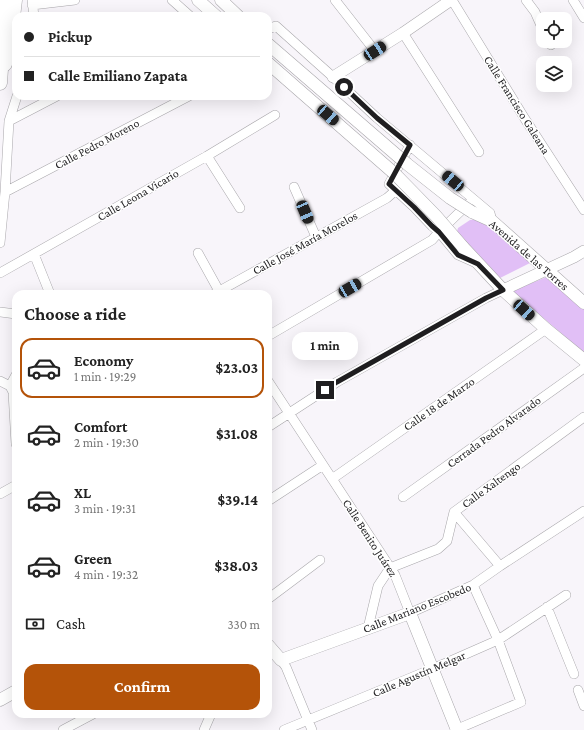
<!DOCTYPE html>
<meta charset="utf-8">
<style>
body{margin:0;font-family:"Crimson Pro",serif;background:#f6f6f6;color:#222;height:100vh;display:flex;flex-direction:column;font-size:15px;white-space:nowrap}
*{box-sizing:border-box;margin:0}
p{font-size:13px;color:#767676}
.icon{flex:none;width:22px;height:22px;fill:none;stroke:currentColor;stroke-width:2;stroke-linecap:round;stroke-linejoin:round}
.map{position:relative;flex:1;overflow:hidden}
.details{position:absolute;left:12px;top:290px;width:260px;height:428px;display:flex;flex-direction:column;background:#fff;border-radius:12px;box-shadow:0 4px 16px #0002}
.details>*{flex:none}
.hud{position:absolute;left:12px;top:12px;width:260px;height:88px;border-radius:12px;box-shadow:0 4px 16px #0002;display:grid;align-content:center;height:88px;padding:0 12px;background:#fff}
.tools{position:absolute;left:536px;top:12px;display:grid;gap:8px}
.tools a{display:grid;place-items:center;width:36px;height:36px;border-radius:8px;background:#fff;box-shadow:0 4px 16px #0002;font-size:20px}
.end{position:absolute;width:18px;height:18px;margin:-9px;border:5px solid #1f1e20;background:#fff;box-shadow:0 0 0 2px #fff}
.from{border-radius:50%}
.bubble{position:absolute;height:28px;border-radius:12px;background:#fff;box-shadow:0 4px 16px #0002;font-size:13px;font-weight:700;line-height:28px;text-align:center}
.car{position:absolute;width:12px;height:24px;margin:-12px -6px;border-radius:5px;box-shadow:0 0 3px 1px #0007;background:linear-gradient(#222 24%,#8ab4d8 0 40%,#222 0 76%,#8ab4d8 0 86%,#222 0)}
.hud b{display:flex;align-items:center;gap:14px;height:38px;font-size:15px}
.hud b+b{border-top:1px solid #e0e0e0}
.hud i{width:10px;height:10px;background:#222}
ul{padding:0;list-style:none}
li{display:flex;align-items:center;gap:12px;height:60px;margin:0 8px 6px;padding:0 4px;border:2px solid transparent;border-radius:12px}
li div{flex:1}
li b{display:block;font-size:15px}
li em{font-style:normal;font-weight:700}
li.current{border-color:#b45309}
li>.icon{width:36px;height:36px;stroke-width:1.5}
h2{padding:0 12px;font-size:18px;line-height:48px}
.pay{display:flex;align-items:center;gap:10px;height:44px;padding:0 12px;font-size:15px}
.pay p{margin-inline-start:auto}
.action{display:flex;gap:8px;margin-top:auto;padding:8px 12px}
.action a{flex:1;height:46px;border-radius:12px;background:#b45309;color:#fff;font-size:16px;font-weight:700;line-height:46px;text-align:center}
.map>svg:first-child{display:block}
.green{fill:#e1bff6}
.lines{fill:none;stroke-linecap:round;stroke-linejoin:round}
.minor-casing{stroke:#a9a7ab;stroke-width:10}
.tertiary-casing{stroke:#a9a7ab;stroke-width:12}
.secondary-casing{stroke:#a9a7ab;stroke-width:13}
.primary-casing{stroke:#a9a7ab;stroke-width:15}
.trunk-casing{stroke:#a9a7ab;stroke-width:15}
.minor{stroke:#fff;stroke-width:9}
.tertiary{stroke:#fff;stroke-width:11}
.secondary{stroke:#fff;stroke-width:12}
.primary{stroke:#fff;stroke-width:14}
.trunk{stroke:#fff;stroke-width:14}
.secondary-bridge-casing{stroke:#a9a7ab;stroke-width:13;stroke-linecap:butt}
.secondary-bridge{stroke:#fff;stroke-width:12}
.route{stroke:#1f1e20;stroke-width:5}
.labels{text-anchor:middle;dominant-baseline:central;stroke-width:3;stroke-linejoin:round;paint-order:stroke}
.street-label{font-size:12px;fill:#1f1e20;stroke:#fff}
</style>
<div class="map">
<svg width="584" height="730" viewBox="0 0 584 730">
<rect width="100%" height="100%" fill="#f8f5fa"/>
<path class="green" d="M479,219L532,262L500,278L456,235L458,228L470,220Z
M549,276L584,306V353L512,291Z"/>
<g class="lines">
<defs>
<path id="minor" d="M32,0L34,16
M172,0L190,16
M335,0L375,51
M452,0L525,119L584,210
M526,0L535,12L543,30
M573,0L584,18
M32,5L75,0
M268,29L276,26L333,77L377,118L490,213L492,221
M403,33L479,152
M549,41L551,45
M9,121L57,96
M410,145L389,184L414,207L432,226L439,232L458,255L476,263
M207,156L240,208
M294,187L316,237
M5,192L189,96
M0,243L5,192L9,121L17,96
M198,253L219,291
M34,254L50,294
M0,273L207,156L275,115
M214,294L387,198L396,190
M0,312L16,314
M268,336L432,240L439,232L468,204
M0,381L10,386
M268,381L395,575L410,613L473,585L500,566L584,511
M10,386L13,392L16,444
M10,386L16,375
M268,427L337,382L486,298L503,290
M332,479L546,329
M0,494L16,485
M403,497L584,368
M268,501L323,465
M454,512L500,566
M268,599L320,560
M547,607L574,674
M368,628L378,586L390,568L438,549L447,541L454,512L584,417
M281,660L286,667L312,730
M578,690L584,706
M63,730L93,714
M204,730L211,714
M284,730L432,669L498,640L566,595
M455,730L521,702L498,640L473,585"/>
<path id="tertiary" d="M333,77L403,33L451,0
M503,290L574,257L584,251"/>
<path id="secondary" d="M198,0L216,16
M221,0L238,16
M472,212L492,221L584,303
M462,246L503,290L546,329L584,360
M268,645L281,660L410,613L457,730
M0,700L16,691"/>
<path id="primary" d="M5,64L10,43L15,0"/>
<path id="trunk" d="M0,83L6,0"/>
</defs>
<use href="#minor" class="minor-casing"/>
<use href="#tertiary" class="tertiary-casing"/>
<use href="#secondary" class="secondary-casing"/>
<use href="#primary" class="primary-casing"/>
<use href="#trunk" class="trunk-casing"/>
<use href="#minor" class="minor"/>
<use href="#tertiary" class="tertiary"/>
<use href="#secondary" class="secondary"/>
<use href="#primary" class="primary"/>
<use href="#trunk" class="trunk"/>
<defs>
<path id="secondary-bridge" d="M268,44L407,164L450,198L472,212
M268,63L395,174L436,216L462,246"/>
</defs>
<use href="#secondary-bridge" class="secondary-bridge-casing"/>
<use href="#secondary-bridge" class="secondary-bridge"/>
</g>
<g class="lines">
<path class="route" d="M325,390L337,382L486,298L503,290L478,264L458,255L439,232L432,226L414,207L389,184L410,145L377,118L344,87"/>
</g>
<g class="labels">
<g class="street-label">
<text transform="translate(517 105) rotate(58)">Calle Francisco Galeana</text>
<text transform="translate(97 144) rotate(-28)">Calle Pedro Moreno</text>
<text transform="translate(138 195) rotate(-30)">Calle Leona Vicario</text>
<text transform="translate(305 243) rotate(-29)">Calle José María Morelos</text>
<text transform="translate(529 255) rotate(41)">Avenida de las Torres</text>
<text transform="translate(439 404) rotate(-35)">Calle 18 de Marzo</text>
<text transform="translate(494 432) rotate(-36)">Cerrada Pedro Alvarado</text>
<text transform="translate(491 485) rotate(-36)">Calle Xaltengo</text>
<text transform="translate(370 538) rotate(57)">Calle Benito Juárez</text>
<text transform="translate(417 608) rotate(-22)">Calle Mariano Escobedo</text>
<text transform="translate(419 674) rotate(-23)">Calle Agustín Melgar</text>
</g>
</g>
</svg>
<div class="tools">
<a><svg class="icon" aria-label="locate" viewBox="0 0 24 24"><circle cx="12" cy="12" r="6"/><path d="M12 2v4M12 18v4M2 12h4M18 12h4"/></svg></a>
<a><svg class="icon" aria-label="layers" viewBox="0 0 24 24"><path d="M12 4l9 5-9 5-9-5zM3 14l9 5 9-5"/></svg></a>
</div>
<i class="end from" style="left:344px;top:87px"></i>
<i class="end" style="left:325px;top:390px"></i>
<div class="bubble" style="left:292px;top:332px;width:66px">1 min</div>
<i class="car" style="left:375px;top:51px;rotate:57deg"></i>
<i class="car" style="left:328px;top:115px;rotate:131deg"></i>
<i class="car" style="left:453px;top:181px;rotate:310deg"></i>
<i class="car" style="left:305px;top:212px;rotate:157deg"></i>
<i class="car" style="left:350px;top:288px;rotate:60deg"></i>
<i class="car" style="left:524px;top:310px;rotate:132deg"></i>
<div class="hud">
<b><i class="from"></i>Pickup</b>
<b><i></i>Calle Emiliano Zapata</b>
</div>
<section class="details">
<h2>Choose a ride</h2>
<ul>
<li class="current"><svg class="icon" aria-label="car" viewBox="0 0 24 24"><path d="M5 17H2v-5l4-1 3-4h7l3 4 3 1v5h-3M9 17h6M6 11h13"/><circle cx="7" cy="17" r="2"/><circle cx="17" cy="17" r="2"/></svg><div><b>Economy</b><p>1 min · 19:29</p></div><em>$23.03</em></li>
<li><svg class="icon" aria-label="car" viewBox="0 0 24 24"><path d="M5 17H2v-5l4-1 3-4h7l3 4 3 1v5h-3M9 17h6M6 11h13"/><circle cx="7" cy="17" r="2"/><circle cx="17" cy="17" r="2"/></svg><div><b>Comfort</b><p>2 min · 19:30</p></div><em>$31.08</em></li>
<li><svg class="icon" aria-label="car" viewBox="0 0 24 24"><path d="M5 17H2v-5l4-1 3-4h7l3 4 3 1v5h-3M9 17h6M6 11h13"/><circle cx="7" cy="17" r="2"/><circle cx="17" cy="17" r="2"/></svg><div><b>XL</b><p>3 min · 19:31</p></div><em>$39.14</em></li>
<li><svg class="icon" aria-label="car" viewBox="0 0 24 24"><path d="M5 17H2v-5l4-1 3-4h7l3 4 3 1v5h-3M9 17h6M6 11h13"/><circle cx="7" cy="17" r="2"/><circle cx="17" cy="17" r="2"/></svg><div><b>Green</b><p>4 min · 19:32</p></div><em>$38.03</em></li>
</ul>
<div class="pay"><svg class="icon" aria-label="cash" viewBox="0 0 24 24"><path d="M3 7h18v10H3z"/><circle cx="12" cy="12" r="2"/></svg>Cash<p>330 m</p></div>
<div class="action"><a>Confirm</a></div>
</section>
</div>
